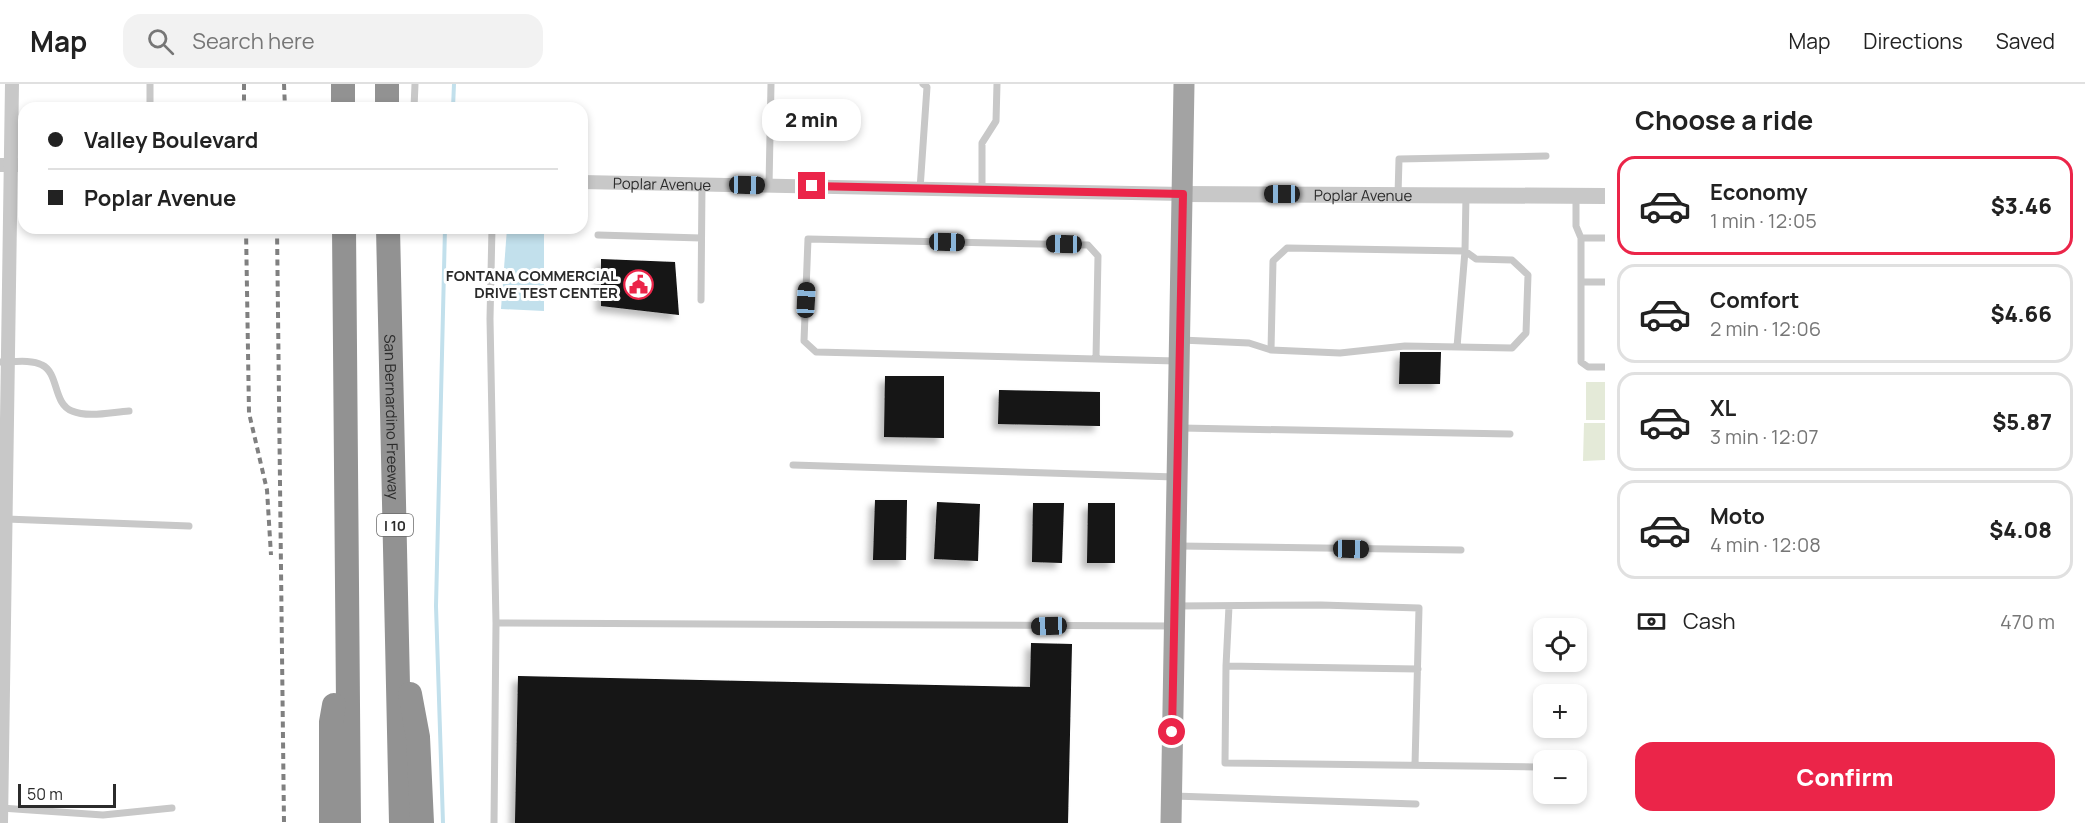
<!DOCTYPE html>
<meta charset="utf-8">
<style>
body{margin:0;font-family:Manrope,sans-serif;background:#f2f2f2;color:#222;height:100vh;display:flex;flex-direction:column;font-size:22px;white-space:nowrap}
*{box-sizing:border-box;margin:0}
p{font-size:20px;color:#767676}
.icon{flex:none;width:33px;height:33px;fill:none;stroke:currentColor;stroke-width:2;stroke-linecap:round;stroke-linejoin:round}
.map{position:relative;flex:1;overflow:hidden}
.details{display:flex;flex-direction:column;background:#fff;width:480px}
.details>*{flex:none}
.guide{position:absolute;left:18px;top:18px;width:570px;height:132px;border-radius:18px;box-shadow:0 3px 9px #0003;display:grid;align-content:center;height:132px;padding:0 30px;background:#fff}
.controls{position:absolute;left:1533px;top:534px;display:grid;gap:12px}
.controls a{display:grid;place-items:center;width:54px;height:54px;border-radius:12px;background:#fff;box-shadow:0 3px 9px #0003;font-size:30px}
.scale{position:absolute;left:18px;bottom:15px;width:98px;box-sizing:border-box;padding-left:6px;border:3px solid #2b2b2b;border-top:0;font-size:16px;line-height:21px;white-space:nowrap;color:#2b2b2b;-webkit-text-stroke:4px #fff;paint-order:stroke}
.end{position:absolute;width:27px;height:27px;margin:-14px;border:8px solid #eb2549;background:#fff;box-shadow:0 0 0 3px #fff}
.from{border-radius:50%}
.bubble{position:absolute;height:42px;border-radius:18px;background:#fff;box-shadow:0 3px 9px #0003;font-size:20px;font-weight:800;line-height:42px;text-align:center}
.car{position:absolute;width:18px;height:36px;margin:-18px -9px;border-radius:8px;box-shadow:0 0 4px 2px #0007;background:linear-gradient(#222 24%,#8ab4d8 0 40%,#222 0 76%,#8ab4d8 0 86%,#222 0)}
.guide b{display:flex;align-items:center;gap:21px;height:57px;font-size:22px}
.guide b+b{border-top:2px solid #e0e0e0}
.guide i{width:15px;height:15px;background:#222}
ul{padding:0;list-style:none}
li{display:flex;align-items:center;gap:18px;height:99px;margin:0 12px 9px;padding:0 18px;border:3px solid #e0e0e0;border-radius:18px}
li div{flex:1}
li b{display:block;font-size:22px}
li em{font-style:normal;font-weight:800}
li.current{border-color:#eb2549}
li>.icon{width:54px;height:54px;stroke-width:1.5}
h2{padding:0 30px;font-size:27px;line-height:72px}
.pay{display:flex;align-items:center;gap:15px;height:66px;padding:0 30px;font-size:22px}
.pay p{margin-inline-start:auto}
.primary-button{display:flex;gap:12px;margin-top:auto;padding:12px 30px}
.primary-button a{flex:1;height:69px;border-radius:18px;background:#eb2549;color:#fff;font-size:24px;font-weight:800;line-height:69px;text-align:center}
header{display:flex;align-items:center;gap:36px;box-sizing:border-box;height:84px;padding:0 30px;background:#fff;border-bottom:2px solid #e0e0e0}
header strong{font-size:28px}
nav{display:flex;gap:33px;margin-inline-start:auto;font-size:21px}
.search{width:420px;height:54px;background:#f2f2f2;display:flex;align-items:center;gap:15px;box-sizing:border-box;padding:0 21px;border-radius:18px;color:#767676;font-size:22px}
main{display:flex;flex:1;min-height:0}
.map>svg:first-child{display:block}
.green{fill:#e4ead8}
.water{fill:#c2e0ec}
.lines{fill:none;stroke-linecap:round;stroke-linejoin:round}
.stream{stroke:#c2e0ec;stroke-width:4}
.building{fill:#121212;filter:url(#shadow)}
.service{stroke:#c8c8c8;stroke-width:7}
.minor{stroke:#c8c8c8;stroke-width:14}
.tertiary{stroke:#c8c8c8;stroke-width:16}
.primary{stroke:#a3a3a3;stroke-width:21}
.motorway{stroke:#929292;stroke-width:24}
.rail{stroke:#808080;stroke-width:4;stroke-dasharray:6 4.5;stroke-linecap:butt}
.route{stroke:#eb2549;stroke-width:8}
.labels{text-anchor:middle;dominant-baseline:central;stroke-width:6;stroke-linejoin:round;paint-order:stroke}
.shield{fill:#fff;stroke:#6b6b6b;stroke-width:1.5}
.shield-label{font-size:14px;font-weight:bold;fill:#2b2b2b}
.street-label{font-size:15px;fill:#2b2b2b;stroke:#fff}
.poi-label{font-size:15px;font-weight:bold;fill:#2b2b2b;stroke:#fff;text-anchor:end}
</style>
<header>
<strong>Map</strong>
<div class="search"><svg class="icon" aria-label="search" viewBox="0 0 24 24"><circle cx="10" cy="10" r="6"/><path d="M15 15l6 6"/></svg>Search here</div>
<nav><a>Map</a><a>Directions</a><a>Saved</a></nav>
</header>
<main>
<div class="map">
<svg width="1605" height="739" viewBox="0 0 1605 739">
<defs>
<filter id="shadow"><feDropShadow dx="-5.5" dy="5.5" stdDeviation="3" flood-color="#0004"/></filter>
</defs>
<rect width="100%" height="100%" fill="#fff"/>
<path class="green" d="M1586,298H1605V336H1586Z
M1584,339H1605V376L1583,377Z"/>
<path class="water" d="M507,144H544V227L501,225Z"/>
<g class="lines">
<path class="stream" d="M453,24L454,0
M443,739L436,522L445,144"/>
</g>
<path class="building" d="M601,175L675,178L679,231L601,222Z
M1400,268H1441L1440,300H1399Z
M885,292H944V354L884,353Z
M999,306L1100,308V342L998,340Z
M875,416H907L906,476H873Z
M937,418L980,420L978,477L934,475Z
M1033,419H1064L1062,479L1032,478Z
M1088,419H1115V479H1087Z
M1031,559L1072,560L1068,739H515L518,592L1030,603Z"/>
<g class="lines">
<path class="service" d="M150,0V24
M414,24L415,0
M769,102L771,0
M920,105L927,3L923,0
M982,106V59L996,37L997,0
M1398,111L1399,75L1546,72
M1576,112V142L1581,154H1605
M492,144L490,235L496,539L494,739
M598,151L701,154
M1581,154V278L1588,283H1605
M1582,198H1605
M701,216L702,100
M1181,256L1249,259L1271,266L1340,269L1405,262L1512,264L1526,249L1528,191L1512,176L1476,175L1465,167L1287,164L1273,177L1271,266
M1457,263L1465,167L1466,111
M1096,274L1098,172L1088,161L808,155L804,257L816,268L1177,277
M0,278C13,278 31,275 42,281C59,289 53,320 72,327C88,334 112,328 129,327
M1181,344L1510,350
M793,381L1175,393
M6,435L189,442
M1179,462L1461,466
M1177,522L1321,521L1419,524L1415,681
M496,539L1172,542
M1226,582L1229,522
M1418,585L1226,582L1225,679L1536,683
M1174,712L1416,720
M1,724L103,731L172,724"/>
<g class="minor">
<path d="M0,81H24"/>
<path id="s1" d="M582,98L1183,110"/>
<path d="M1,739L12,0"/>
</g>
<path class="tertiary" id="s2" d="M1183,110L1605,112"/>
<path class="primary" d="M1171,739L1184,0"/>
<g class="motorway">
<path d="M343,0V24"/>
<path d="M387,0V24"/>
<path d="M344,144L349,739"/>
<path id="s3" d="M388,144L401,739"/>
<path d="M410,610L418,653L422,739"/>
<path d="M331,739V638L334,621"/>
</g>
<path class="rail" d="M244,0V24
M284,0L285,24
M246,144L249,329L267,406L271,471
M277,144L284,739"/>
</g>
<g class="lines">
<path class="route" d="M812,102L1183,110L1172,648"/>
</g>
<defs>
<symbol id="civic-ring" viewBox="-11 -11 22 22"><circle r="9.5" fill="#fff" stroke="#eb2549" stroke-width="1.5"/><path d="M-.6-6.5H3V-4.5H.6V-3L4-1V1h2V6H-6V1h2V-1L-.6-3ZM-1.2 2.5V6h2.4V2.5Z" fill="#eb2549"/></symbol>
</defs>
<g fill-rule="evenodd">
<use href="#civic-ring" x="622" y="184" width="33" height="33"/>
</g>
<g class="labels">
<rect class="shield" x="377" y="430" width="36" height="22" rx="4.5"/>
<g class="shield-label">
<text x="395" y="441">I 10</text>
</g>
<g class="street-label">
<text stroke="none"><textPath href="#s1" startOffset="80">Poplar Avenue</textPath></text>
<text stroke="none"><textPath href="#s2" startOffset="180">Poplar Avenue</textPath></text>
<text stroke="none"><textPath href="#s3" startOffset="189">San Bernardino Freeway</textPath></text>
</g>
<g class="poi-label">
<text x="618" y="191">FONTANA COMMERCIAL<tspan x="618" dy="17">DRIVE TEST CENTER</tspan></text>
</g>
</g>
</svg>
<div class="controls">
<a><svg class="icon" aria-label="locate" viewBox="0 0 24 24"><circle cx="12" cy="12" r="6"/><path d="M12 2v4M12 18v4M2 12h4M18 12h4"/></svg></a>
<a>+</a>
<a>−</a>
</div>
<div class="scale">50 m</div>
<i class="end from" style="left:1172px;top:648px"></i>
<i class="end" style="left:812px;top:102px"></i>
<div class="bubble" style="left:762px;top:15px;width:99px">2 min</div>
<i class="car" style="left:747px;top:101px;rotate:91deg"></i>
<i class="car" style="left:1282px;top:110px;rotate:270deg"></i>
<i class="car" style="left:947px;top:158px;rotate:91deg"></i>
<i class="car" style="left:1064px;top:160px;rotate:271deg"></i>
<i class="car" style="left:806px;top:216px;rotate:3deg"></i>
<i class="car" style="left:1351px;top:465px;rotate:91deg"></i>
<i class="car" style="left:1049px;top:542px;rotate:268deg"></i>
<div class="guide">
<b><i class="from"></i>Valley Boulevard</b>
<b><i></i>Poplar Avenue</b>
</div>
</div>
<section class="details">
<h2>Choose a ride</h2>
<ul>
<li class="current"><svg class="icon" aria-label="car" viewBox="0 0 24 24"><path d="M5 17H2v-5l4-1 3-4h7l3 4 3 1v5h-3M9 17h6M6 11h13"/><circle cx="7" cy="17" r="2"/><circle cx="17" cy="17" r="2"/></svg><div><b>Economy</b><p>1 min · 12:05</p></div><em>$3.46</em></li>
<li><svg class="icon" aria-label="car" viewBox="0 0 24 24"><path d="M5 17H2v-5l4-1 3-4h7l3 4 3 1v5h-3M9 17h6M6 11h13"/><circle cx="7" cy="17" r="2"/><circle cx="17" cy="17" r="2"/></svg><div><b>Comfort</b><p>2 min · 12:06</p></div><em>$4.66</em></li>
<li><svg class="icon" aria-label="car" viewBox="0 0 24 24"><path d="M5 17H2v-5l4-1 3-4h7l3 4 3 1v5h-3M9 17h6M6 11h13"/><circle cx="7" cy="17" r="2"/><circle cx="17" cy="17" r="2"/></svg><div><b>XL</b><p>3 min · 12:07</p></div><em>$5.87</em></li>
<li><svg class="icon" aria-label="car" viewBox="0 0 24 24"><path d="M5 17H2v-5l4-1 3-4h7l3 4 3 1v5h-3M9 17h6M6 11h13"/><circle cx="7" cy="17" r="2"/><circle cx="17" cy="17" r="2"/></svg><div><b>Moto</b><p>4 min · 12:08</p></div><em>$4.08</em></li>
</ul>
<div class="pay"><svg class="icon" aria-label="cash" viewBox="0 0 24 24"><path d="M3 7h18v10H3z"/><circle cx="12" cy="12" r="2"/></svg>Cash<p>470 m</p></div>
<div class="primary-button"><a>Confirm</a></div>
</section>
</main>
